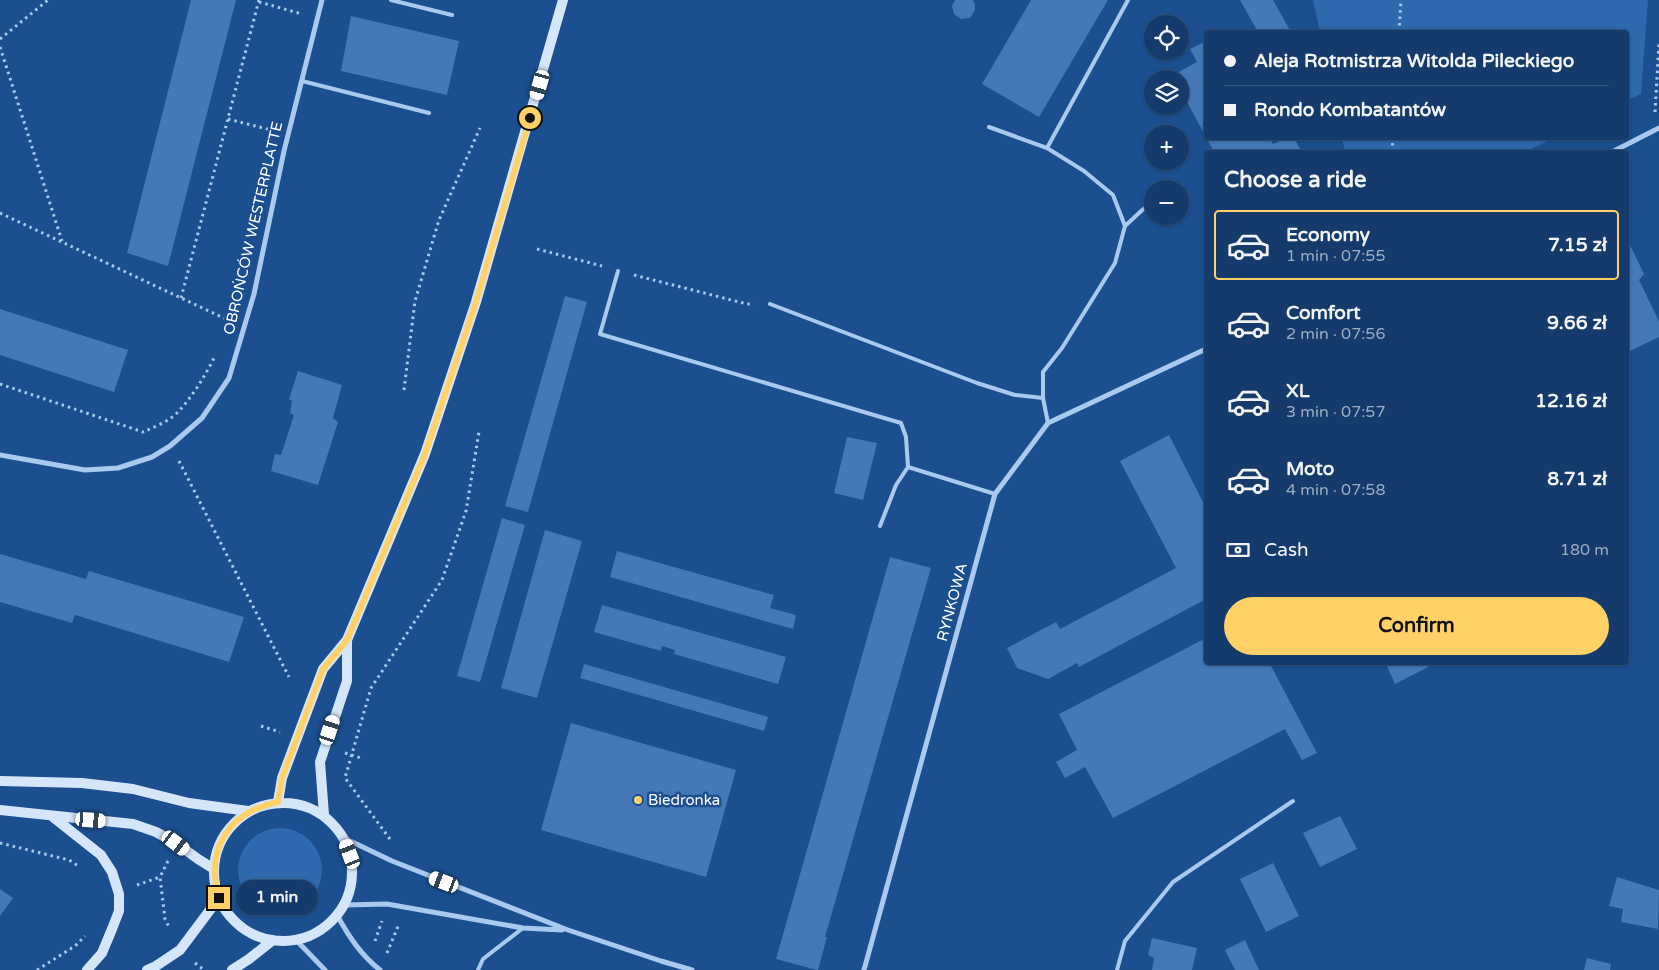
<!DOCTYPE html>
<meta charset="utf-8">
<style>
body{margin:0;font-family:"Varela Round",sans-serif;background:#1d4271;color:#f1f3f6;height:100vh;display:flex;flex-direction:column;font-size:19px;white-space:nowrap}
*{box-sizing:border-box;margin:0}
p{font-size:16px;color:#9dadc1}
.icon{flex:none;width:28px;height:28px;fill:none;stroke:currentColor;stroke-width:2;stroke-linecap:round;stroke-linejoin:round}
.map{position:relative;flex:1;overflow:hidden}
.drawer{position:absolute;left:1204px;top:150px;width:425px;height:515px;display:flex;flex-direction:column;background:#143b6b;border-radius:5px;box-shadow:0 1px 4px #0004,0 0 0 1px #33557e}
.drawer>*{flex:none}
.hud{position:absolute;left:1204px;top:30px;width:425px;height:110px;border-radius:5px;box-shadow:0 1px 4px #0004,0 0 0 1px #33557e;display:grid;align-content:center;height:110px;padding:0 20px;background:#143b6b}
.controls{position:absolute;left:1144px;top:15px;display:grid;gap:10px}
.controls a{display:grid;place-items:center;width:45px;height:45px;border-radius:50%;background:#143b6b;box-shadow:0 1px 4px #0004,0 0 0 1px #33557e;font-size:25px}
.end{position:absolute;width:22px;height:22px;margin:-11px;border:6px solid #ffd166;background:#111;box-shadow:0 0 0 2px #111}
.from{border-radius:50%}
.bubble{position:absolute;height:35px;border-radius:18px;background:#143b6b;box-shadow:0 1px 4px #0004,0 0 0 1px #33557e;font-size:16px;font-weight:700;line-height:35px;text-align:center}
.car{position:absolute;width:15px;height:30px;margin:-15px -8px;border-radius:6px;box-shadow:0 0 4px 1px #0007;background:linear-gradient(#fff 24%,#345 0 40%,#fff 0 76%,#345 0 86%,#fff 0)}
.hud b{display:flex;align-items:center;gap:18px;height:48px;font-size:19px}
.hud b+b{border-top:1px solid #33557e}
.hud i{width:12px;height:12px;background:#f1f3f6}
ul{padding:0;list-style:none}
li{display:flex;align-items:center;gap:15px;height:70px;margin:0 10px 8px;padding:0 10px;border:2px solid transparent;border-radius:5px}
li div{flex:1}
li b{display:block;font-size:19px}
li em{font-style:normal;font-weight:700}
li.on{border-color:#ffd166}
li>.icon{width:45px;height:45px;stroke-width:1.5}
h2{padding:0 20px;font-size:22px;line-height:60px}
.pay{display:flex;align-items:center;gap:12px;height:55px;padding:0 20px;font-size:19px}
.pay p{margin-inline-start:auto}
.primary-button{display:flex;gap:10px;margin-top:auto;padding:10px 20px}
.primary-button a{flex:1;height:58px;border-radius:30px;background:#ffd166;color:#111;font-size:20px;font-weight:700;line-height:58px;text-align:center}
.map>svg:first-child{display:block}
.green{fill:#2e69ad}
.building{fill:#4478b7}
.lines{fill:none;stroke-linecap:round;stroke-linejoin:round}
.path{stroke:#a9c9ee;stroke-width:3;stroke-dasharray:2.5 4;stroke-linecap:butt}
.lane{stroke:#a9c9ee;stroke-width:4}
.street{stroke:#a9c9ee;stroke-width:5}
.secondary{stroke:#d6e6fa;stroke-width:10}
.route{stroke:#ffd166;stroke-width:6}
.poi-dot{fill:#ffd166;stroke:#1b4f8f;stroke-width:2}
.labels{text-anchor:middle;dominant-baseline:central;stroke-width:5;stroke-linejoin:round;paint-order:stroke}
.street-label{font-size:15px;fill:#fff;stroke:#1b4f8f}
.poi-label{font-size:15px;fill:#fff;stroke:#1b4f8f;text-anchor:start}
</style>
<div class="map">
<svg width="1659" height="970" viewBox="0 0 1659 970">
<rect width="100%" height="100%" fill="#1b4f8f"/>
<path class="green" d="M1313,0H1648L1641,94L1626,101V32H1320Z
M1342,138H1554L1525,152H1345Z
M238 870a42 42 0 1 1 84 0a42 42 0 1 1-84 0Z"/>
<path class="building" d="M191,0H236L168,266L127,253Z
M955,0H973L975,5V10L970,18L961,19L954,14L952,6Z
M1031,0H1108L1039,117L982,84Z
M1240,0H1273L1291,32H1258Z
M351,16L459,41L447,95L341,71Z
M1206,41V138H1269L1273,144L1286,138H1294L1302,152H1214L1180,89V79H1175L1173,75L1197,62L1190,49Z
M1631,247L1644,274L1639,280L1659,321V337L1626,353V250Z
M565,296L587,302L528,512L505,506Z
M0,309L128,350L114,392L0,355Z
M298,371L342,385L333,418L338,422L318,485L271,471L275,454L281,455L294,415L290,413L292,401L289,399Z
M1169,435L1206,508V599L1079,667L1077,663L1048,679L1017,668L1007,648L1056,622L1060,629L1176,568L1120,461Z
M847,437L877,443L863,500L834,493Z
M502,518L525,525L480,682L457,676Z
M545,530L582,541L537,698L501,688Z
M617,551L774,595L770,608L796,615L793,629L610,577Z
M0,554L86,579L89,571L244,617L229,662L75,615L72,623L0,602Z
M890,557L931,568L825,937H827L818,970H817L776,959Z
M602,605L786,657L778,684L674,654L675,650L662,646L661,651L594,632Z
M1206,638V662H1269L1317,753L1302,760L1285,729L1113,818L1085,767L1065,778L1056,762L1077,750L1059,714Z
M1385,662H1438L1395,684Z
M584,664L768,717L764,731L580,678Z
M571,723L736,770L706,877L541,830Z
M1340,816L1357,849L1320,867L1303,833Z
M1273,863L1299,916L1266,932L1240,879Z
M1617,877L1659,890L1658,929L1621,922L1623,909L1609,906Z
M0,889L13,898L0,916Z
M1152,938L1197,948L1192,970H1152L1154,958L1148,955Z
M1245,940L1259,970H1235L1225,950Z
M1587,958L1611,964L1610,970H1584Z"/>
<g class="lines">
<path class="path" d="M259,2L302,14
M1399,32L1401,0
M0,39L48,0
M0,47L62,241
M1655,112L1659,42
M228,119L271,130
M1392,152L1393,138
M0,213L228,320
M537,249L602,266
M634,275L747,304H754
M181,298L259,0
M0,384L143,432C154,427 168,422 177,413C192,397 204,378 214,358
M404,390L415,301L439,220L480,128
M179,461L289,677
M261,726L280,732
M345,753L361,758
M390,839L345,778L371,688L442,580L466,511L479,432
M0,843L69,860L80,867
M168,861L160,877L165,919L170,929
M137,885L160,877
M375,941L382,921
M387,953L399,924
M195,963L204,970
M37,970L75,946L85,936"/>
<path class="lane" d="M391,0L452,15
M302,81L429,113
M989,127L1047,148L1084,171L1113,195L1125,226L1115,263L1062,348L1043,372V398L1048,423
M1047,148L1128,0
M1125,226L1152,201
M618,271L600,334L901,423L906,437L908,467L995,494
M770,304L977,383L1015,395L1043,398
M880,526L896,485L908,467
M478,970L483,959L523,928
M1117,970L1125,941L1173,882L1293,801"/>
<path class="street" d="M1612,152L1659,128
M0,455L85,470L118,468L152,457L170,446L202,418L229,378L254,294L284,151L322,0
M344,838L392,861L568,930L661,961L692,970
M344,905L387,904L523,928L562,930
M337,915C349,937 361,955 380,970
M296,940L325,970
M864,970L995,494L1048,423L1206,349"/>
<path class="secondary" d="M0,781L82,783L133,789L189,803L248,811
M278,802L282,778L323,669L347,640L425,454L476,302L563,0
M214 872a69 69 0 1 1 138 0a69 69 0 1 1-138 0Z
M0,810L133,824L156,832L176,843L198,859L214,869
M324,815L320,762L347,681V640
M53,817L101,855L112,872L119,894V911L112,929L102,953L87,970
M147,970L156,966L180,950L219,898
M232,970L249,959L273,940"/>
</g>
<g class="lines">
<path class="route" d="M219,898C205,849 228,812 278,802L282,778L323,669L347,640L425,454L476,302L530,118"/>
</g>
<circle class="poi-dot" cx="638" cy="800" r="5"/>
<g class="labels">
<g class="street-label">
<text transform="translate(253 228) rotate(-77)">OBROŃCÓW WESTERPLATTE</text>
<text transform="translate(952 602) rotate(-75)">RYNKOWA</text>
</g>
<g class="poi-label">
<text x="648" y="800">Biedronka</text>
</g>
</g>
</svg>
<div class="controls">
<a><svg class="icon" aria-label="locate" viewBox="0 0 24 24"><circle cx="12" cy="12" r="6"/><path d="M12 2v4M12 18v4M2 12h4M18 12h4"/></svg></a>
<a><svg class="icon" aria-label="layers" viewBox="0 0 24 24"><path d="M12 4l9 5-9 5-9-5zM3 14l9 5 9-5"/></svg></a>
<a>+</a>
<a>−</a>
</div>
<i class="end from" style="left:530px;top:118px"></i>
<i class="end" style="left:219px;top:898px"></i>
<div class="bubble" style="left:236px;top:880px;width:82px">1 min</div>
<i class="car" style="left:540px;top:85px;rotate:196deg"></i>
<i class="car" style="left:330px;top:730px;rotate:18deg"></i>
<i class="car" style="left:91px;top:820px;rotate:94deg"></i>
<i class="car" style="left:176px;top:843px;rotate:127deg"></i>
<i class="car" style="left:350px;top:854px;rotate:339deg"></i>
<i class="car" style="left:444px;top:882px;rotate:291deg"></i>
<div class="hud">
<b><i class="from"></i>Aleja Rotmistrza Witolda Pileckiego</b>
<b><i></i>Rondo Kombatantów</b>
</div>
<section class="drawer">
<h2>Choose a ride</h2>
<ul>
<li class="on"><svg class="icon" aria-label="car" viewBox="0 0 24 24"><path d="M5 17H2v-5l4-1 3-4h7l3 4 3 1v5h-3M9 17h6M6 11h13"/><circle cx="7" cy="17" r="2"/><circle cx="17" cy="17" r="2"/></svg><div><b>Economy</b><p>1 min · 07:55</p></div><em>7.15 zł</em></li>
<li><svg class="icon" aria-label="car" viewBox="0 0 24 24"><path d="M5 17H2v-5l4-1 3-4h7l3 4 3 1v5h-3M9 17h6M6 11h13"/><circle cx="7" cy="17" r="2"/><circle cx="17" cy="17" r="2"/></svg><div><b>Comfort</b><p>2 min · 07:56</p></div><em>9.66 zł</em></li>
<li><svg class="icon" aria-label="car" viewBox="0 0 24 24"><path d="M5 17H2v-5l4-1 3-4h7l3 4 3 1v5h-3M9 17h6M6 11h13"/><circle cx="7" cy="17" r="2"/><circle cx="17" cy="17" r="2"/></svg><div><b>XL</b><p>3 min · 07:57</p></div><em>12.16 zł</em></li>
<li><svg class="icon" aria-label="car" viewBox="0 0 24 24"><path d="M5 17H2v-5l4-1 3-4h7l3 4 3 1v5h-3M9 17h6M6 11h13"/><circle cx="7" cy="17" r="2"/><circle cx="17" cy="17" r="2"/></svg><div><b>Moto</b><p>4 min · 07:58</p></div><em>8.71 zł</em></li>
</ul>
<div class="pay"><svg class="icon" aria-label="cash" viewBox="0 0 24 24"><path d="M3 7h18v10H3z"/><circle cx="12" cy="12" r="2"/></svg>Cash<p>180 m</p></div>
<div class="primary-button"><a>Confirm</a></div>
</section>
</div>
